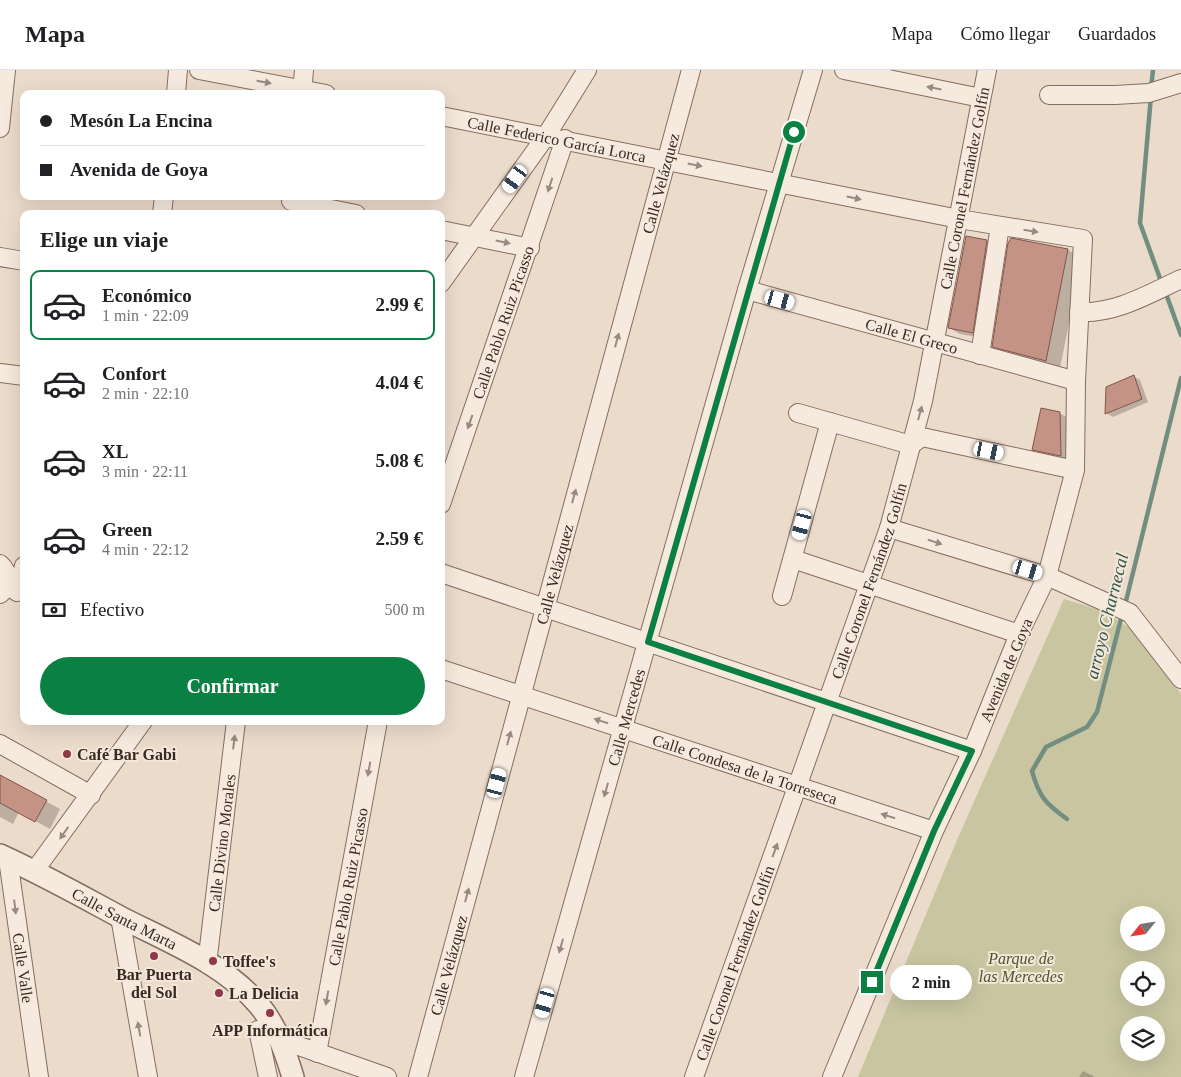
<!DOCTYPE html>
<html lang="es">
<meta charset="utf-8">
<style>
body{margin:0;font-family:Georgia,serif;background:#f2f2f2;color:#202124;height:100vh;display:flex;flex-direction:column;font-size:19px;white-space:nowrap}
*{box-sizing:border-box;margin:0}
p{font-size:16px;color:#757577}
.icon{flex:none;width:28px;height:28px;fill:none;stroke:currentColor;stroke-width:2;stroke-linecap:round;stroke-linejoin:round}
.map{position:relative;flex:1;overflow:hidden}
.details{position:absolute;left:20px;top:140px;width:425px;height:515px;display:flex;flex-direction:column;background:#fff;border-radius:10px;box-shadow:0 5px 20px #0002}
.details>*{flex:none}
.top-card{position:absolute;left:20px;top:20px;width:425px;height:110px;border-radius:10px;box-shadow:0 5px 20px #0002;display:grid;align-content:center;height:110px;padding:0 20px;background:#fff}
.needle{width:32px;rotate:240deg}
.controls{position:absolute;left:1120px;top:836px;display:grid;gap:10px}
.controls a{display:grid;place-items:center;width:45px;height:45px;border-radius:50%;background:#fff;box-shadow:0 5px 20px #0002;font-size:25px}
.end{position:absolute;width:22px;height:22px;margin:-11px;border:6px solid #0b8043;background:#fff;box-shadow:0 0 0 2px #fff}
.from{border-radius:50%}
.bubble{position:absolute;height:35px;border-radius:18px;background:#fff;box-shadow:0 5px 20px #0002;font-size:16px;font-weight:800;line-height:35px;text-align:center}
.car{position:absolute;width:15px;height:30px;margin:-15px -8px;border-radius:6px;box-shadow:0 0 4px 1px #0007;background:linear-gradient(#fff 24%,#345 0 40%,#fff 0 76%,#345 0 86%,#fff 0)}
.top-card b{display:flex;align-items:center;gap:18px;height:48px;font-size:19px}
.top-card b+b{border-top:1px solid #e0e0e0}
.top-card i{width:12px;height:12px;background:#202124}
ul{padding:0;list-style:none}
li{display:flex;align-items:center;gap:15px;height:70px;margin:0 10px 8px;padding:0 10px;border:2px solid transparent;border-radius:10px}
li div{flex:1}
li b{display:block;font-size:19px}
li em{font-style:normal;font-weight:800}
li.on{border-color:#0b8043}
li>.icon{width:45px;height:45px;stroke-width:1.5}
h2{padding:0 20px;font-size:22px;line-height:60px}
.pay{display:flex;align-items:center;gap:12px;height:55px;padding:0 20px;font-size:19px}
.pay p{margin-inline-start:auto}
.button{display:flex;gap:10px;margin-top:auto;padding:10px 20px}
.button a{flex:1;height:58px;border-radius:30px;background:#0b8043;color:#fff;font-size:20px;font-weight:800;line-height:58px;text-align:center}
header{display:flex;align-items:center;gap:30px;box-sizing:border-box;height:70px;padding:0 25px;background:#fff;border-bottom:1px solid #e0e0e0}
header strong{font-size:24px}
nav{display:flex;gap:28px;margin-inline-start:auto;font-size:18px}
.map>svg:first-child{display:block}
.green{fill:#c8c5a0;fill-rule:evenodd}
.shadow{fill:#0003}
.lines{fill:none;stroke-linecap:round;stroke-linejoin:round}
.stream{stroke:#728e81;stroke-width:4.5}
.building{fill:#c59385;stroke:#835449}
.minor-casing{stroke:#866d61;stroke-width:20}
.tertiary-casing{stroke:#866d61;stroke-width:24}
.minor{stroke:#f6eade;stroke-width:18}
.tertiary{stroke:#f6eade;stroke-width:21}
.oneway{fill:#988a80}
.route{stroke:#0b8043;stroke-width:6}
.poi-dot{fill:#90374a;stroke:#f3e7da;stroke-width:2}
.labels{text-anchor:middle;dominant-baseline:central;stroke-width:4;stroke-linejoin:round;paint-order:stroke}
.street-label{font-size:16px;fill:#392923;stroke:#f3e7da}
.poi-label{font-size:16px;font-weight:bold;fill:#392923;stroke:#f3e7da;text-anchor:start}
.park-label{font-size:16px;font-style:italic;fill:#51532b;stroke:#f3e7da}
.water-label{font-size:18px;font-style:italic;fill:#34574d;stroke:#f3e7da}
</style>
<header>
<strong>Mapa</strong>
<nav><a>Mapa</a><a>Cómo llegar</a><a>Guardados</a></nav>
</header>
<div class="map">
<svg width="1181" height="1007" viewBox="0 0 1181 1007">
<rect width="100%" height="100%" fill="#ebdbcb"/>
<path class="green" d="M1064,529L1103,541L1136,562L1181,624V1007H858L957,770ZM1129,845H1156V872H1129ZM1129,900H1156V928H1129ZM1129,955H1156V982H1129Z"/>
<path class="shadow" d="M987,171L997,177L983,268L960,264L949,258Z
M1068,180L1082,188L1060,298L1007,284L993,276Z
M1133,306L1140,310L1148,332L1113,347L1106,343L1107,317Z
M1059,343L1070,349L1071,391L1044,385L1033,379Z
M0,706L60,739L50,759L19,742L13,754L0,747Z
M1083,1001L1093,1006L1094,1007H1079Z"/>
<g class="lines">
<path class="stream" d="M1151,19L1153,0
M1151,26L1140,153L1162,214
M1165,221L1181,265
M1125,535L1181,308
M1067,749C1046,734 1039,727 1032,701L1046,677L1087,657L1097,642L1122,545"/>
</g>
<path class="building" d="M966,166L987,170L973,263L948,258Z
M1011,168L1068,179L1046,291L992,277L1008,173Z
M1134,305L1142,329L1105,344L1106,317Z
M1041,338L1060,342L1061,386L1032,380Z
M0,705L47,730L35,752L0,733Z"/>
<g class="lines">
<defs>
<g id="minor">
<path d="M199,0L326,24"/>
<path d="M844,0L981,28"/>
<path d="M176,24L178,0"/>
<path d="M302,24L304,0"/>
<path d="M1049,25H1115L1149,23L1181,13"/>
<path id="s1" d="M441,46L959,149L1083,169L1076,311L1075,400L1047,506L1019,564L972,681L934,761L832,1007"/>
<path d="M0,58L6,0"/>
<path d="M291,131L356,144"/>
<path d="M162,144L164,126"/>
<path d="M441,160L530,178"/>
<path d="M0,187L24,191"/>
<path d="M441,213L546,66L587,0"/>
<path id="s2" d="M747,220L1076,311"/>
<path d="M1079,242C1115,244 1149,224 1181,209"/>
<path d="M980,285L1000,156"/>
<path d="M0,303L24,306"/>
<path d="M798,343L911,375L922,367L1075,400"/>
<path id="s3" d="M441,434L565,69"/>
<path d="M889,458L1047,506L1130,543L1181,609"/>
<path d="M793,489L1019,564"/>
<path d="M0,494C9,502 11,516 0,524"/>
<path d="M441,503L972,681"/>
<path d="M17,522L24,496"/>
<path d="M782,526L830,352"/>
<path id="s4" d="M441,599L934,761"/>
<path d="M0,674L91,725"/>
<path id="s5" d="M8,789L39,1007"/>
<path d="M35,800L143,651"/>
<path d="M120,847L148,1007"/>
<path id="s6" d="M207,894L236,651"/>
<path d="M258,960L268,1007"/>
<path d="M282,970L387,1007"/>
<path id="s7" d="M317,983L378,651"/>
<path id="s8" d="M418,1007L691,0"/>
<path id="s9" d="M524,1007L747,220L813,0"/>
<path id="s10" d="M694,1007L889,458L923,331L987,0"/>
</g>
<g id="tertiary">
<path id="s11" d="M0,785C42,804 81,826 122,848C169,872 225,894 259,935C277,957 285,981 293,1007"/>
</g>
</defs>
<use href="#minor" class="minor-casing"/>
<use href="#tertiary" class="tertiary-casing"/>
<use href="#minor" class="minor"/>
<use href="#tertiary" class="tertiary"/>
</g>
<defs><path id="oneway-solid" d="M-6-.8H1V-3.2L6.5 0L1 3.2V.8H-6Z" transform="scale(1.25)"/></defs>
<g class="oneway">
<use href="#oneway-solid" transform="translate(264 12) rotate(10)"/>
<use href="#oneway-solid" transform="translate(934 18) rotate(-169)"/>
<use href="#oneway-solid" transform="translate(695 95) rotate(11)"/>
<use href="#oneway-solid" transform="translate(550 115) rotate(108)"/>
<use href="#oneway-solid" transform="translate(854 128) rotate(12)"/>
<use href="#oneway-solid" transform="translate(1031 161) rotate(9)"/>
<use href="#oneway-solid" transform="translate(503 172) rotate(12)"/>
<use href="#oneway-solid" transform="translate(617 270) rotate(-75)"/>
<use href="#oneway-solid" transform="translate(920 343) rotate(-75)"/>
<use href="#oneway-solid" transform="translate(470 352) rotate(109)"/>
<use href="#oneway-solid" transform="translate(574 426) rotate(-75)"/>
<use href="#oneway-solid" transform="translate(935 472) rotate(17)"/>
<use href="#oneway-solid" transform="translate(601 651) rotate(-163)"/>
<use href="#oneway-solid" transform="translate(509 668) rotate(-75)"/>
<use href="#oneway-solid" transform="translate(234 672) rotate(-83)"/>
<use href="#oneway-solid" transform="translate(369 699) rotate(100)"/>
<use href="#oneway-solid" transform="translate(606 720) rotate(106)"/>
<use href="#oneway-solid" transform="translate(888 746) rotate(-162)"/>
<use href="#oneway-solid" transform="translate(64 763) rotate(125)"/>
<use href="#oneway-solid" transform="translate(775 780) rotate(-70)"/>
<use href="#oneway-solid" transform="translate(467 825) rotate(-75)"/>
<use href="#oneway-solid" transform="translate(15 837) rotate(83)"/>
<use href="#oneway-solid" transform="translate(561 876) rotate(106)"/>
<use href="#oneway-solid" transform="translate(327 928) rotate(100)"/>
<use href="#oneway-solid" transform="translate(139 959) rotate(-100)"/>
</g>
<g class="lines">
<path class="route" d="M794,62L648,572L972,681L934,761L872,912"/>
</g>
<g class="poi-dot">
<circle cx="67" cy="684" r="5"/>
<circle cx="154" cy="886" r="5"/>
<circle cx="213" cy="891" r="5"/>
<circle cx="219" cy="923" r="5"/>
<circle cx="270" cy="943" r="5"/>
</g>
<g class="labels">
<g class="street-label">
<text stroke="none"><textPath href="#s1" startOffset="118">Calle Federico García Lorca</textPath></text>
<text stroke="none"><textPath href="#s8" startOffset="926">Calle Velázquez</textPath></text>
<text stroke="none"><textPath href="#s10" startOffset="931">Calle Coronel Fernández Golfín</textPath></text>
<text stroke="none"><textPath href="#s3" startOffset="192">Calle Pablo Ruiz Picasso</textPath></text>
<text stroke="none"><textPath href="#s2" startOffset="171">Calle El Greco</textPath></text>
<text stroke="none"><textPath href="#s8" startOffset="521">Calle Velázquez</textPath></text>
<text stroke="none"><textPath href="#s10" startOffset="526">Calle Coronel Fernández Golfín</textPath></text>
<text transform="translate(1006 600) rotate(-67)">Avenida de Goya</text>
<text stroke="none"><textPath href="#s9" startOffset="374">Calle Mercedes</textPath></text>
<text stroke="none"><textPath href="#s4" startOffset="320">Calle Condesa de la Torreseca</textPath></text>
<text stroke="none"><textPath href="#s6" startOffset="122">Calle Divino Morales</textPath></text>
<text stroke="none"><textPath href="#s7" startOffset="169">Calle Pablo Ruiz Picasso</textPath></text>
<text stroke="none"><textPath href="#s11" startOffset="140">Calle Santa Marta</textPath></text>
<text stroke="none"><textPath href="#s10" startOffset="121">Calle Coronel Fernández Golfín</textPath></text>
<text stroke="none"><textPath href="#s8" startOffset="116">Calle Velázquez</textPath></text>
<text stroke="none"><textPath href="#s5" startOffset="110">Calle Valle</textPath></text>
</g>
<g class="poi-label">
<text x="77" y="684">Café Bar Gabi</text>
<text x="223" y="891">Toffee's</text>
<text x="154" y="904" text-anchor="middle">Bar Puerta<tspan x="154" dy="18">del Sol</tspan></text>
<text x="229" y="923">La Delicia</text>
<text x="270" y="960" text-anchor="middle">APP Informática</text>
</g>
<g class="park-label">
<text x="1021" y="888">Parque de<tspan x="1021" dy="18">las Mercedes</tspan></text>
</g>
<g class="water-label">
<text transform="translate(1107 546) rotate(-76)">arroyo Charnecal</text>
</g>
</g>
</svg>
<div class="controls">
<a><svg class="needle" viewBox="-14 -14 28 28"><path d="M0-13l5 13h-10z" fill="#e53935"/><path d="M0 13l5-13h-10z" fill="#757577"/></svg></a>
<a><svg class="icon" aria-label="locate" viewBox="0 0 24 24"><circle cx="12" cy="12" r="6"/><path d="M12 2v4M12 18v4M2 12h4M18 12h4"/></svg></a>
<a><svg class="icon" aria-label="layers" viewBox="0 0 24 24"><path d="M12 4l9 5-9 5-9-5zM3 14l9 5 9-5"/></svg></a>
</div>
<i class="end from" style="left:794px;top:62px"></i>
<i class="end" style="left:872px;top:912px"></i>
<div class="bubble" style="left:890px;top:895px;width:82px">2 min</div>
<i class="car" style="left:515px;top:109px;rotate:216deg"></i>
<i class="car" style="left:780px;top:230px;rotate:105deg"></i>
<i class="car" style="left:989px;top:381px;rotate:102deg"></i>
<i class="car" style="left:802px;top:455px;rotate:195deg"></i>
<i class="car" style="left:1028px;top:500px;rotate:107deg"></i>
<i class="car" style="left:497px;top:713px;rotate:15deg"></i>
<i class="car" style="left:545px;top:933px;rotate:196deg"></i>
<div class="top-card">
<b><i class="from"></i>Mesón La Encina</b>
<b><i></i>Avenida de Goya</b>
</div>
<section class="details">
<h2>Elige un viaje</h2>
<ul>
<li class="on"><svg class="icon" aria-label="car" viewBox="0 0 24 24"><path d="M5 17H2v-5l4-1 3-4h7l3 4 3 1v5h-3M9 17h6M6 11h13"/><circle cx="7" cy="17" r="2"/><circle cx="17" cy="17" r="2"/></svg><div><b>Económico</b><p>1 min · 22:09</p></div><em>2.99 €</em></li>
<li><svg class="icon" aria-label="car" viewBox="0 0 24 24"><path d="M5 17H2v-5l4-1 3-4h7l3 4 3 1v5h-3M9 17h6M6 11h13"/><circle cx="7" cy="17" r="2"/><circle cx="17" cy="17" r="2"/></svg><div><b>Confort</b><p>2 min · 22:10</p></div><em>4.04 €</em></li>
<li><svg class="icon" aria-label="car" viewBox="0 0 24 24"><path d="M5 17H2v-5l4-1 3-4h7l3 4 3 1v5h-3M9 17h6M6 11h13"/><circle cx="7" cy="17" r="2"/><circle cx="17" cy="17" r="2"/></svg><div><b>XL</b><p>3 min · 22:11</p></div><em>5.08 €</em></li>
<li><svg class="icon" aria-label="car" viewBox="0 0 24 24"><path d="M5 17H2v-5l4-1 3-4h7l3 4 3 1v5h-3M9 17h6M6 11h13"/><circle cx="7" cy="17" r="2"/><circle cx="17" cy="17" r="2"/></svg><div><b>Green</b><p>4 min · 22:12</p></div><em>2.59 €</em></li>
</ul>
<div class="pay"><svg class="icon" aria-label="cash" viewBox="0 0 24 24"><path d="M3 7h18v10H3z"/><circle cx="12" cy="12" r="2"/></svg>Efectivo<p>500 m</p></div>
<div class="button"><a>Confirmar</a></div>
</section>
</div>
